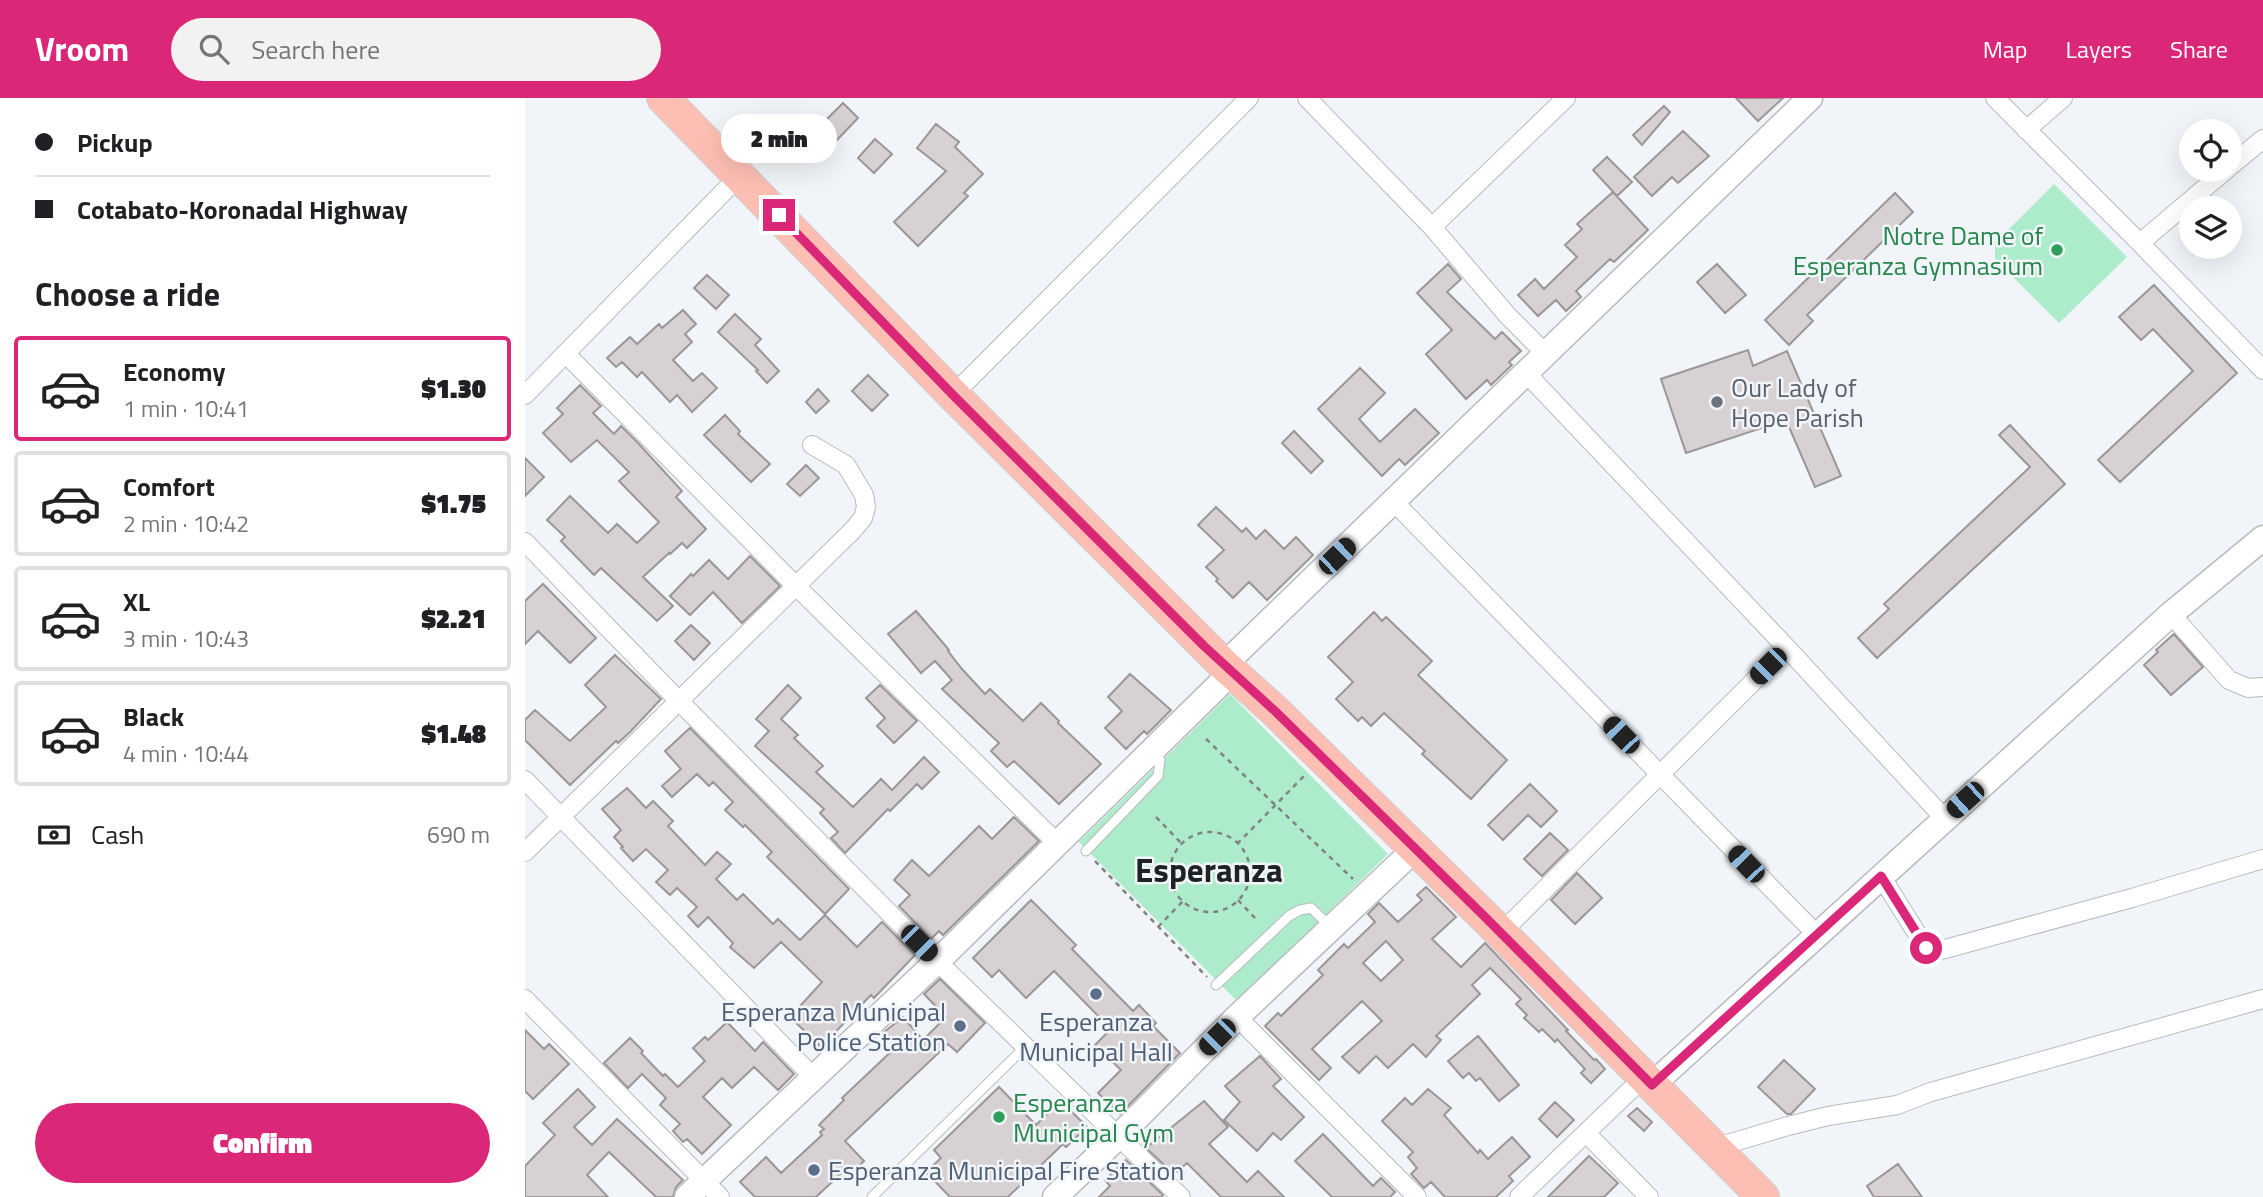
<!DOCTYPE html>
<meta charset="utf-8">
<style>
body{margin:0;font-family:"Titillium Web",sans-serif;background:#f2f2f2;color:#202124;height:100vh;display:flex;flex-direction:column;font-size:26px;white-space:nowrap}
*{box-sizing:border-box;margin:0}
p{font-size:23px;color:#757577}
.icon{flex:none;width:38px;height:38px;fill:none;stroke:currentColor;stroke-width:2;stroke-linecap:round;stroke-linejoin:round}
.map{position:relative;flex:1;overflow:hidden}
.details{display:flex;flex-direction:column;background:#fff;width:525px}
.details>*{flex:none}
.top-card{display:grid;align-content:center;height:154px;padding:0 35px;background:#fff}
.fabs{position:absolute;left:1654px;top:21px;display:grid;gap:14px}
.fabs a{display:grid;place-items:center;width:63px;height:63px;border-radius:50%;background:#fff;box-shadow:0 7px 28px #0002;font-size:35px}
.end{position:absolute;width:32px;height:32px;margin:-16px;border:9px solid #db2777;background:#fff;box-shadow:0 0 0 4px #fff}
.from{border-radius:50%}
.bubble{position:absolute;height:49px;border-radius:24px;background:#fff;box-shadow:0 7px 28px #0002;font-size:23px;font-weight:800;line-height:49px;text-align:center}
.car{position:absolute;width:21px;height:42px;margin:-21px -10px;border-radius:9px;box-shadow:0 0 5px 2px #0007;background:linear-gradient(#222 24%,#8ab4d8 0 40%,#222 0 76%,#8ab4d8 0 86%,#222 0)}
.top-card b{display:flex;align-items:center;gap:24px;height:66px;font-size:26px}
.top-card b+b{border-top:2px solid #e0e0e0}
.top-card i{width:18px;height:18px;background:#202124}
ul{padding:0;list-style:none}
li{display:flex;align-items:center;gap:21px;height:105px;margin:0 14px 10px;padding:0 21px;border:4px solid #e0e0e0;border-radius:7px}
li div{flex:1}
li b{display:block;font-size:26px}
li em{font-style:normal;font-weight:800}
li.on{border-color:#db2777}
li>.icon{width:63px;height:63px;stroke-width:1.5}
h2{padding:0 35px;font-size:32px;line-height:84px}
.pay{display:flex;align-items:center;gap:18px;height:77px;padding:0 35px;font-size:26px}
.pay p{margin-inline-start:auto}
.primary-button{display:flex;gap:14px;margin-top:auto;padding:14px 35px}
.primary-button a{flex:1;height:80px;border-radius:42px;background:#db2777;color:#fff;font-size:28px;font-weight:800;line-height:80px;text-align:center}
header{display:flex;align-items:center;gap:42px;box-sizing:border-box;height:98px;padding:0 35px;background:#db2777;color:#fff}
header strong{font-size:33px}
nav{display:flex;gap:38px;margin-inline-start:auto;font-size:24px}
.search{width:490px;height:63px;background:#f2f2f2;display:flex;align-items:center;gap:18px;box-sizing:border-box;padding:0 24px;border-radius:38px;color:#757577;font-size:26px}
main{display:flex;flex:1;min-height:0}
.map>svg:first-child{display:block}
.green{fill:#adeccb}
.building{fill:#d7d1d3;stroke:#9b9697;stroke-width:2;fill-rule:evenodd}
.lines{fill:none;stroke-linecap:round;stroke-linejoin:round}
.lane-casing{stroke:#b8babe;stroke-width:11}
.street-casing{stroke:#b8babe;stroke-width:20}
.secondary-casing{stroke:#b8babe;stroke-width:27}
.highway-casing{stroke:#cecece;stroke-width:34}
.path{stroke:#808285;stroke-width:2.5;stroke-dasharray:5 5;stroke-linecap:butt}
.lane{stroke:#fff;stroke-width:9}
.street{stroke:#fff;stroke-width:18}
.secondary{stroke:#fff;stroke-width:24}
.highway{stroke:#fdbfb4;stroke-width:32}
.route{stroke:#db2777;stroke-width:9}
.leisure-dot{fill:#2e9e5b;stroke:#f1f4f8;stroke-width:2.5}
.worship-dot{fill:#6b7280;stroke:#f1f4f8;stroke-width:2.5}
.service-dot{fill:#5c6f8a;stroke:#f1f4f8;stroke-width:2.5}
.labels{text-anchor:middle;dominant-baseline:central;stroke-width:5;stroke-linejoin:round;paint-order:stroke}
.leisure-label{font-size:26px;fill:#27864d;stroke:#f1f4f8;text-anchor:end}
.worship-label{font-size:26px;fill:#5b616d;stroke:#f1f4f8;text-anchor:start}
.service-label{font-size:26px;fill:#4e5e75;stroke:#f1f4f8;text-anchor:end}
.district-label{font-size:33px;font-weight:bold;fill:#202122;stroke:#f1f4f8}
</style>
<header>
<strong>Vroom</strong>
<div class="search"><svg class="icon" aria-label="search" viewBox="0 0 24 24"><circle cx="10" cy="10" r="6"/><path d="M15 15l6 6"/></svg>Search here</div>
<nav><a>Map</a><a>Layers</a><a>Share</a></nav>
</header>
<main>
<section class="details">
<div class="top-card">
<b><i class="from"></i>Pickup</b>
<b><i></i>Cotabato-Koronadal Highway</b>
</div>
<h2>Choose a ride</h2>
<ul>
<li class="on"><svg class="icon" aria-label="car" viewBox="0 0 24 24"><path d="M5 17H2v-5l4-1 3-4h7l3 4 3 1v5h-3M9 17h6M6 11h13"/><circle cx="7" cy="17" r="2"/><circle cx="17" cy="17" r="2"/></svg><div><b>Economy</b><p>1 min · 10:41</p></div><em>$1.30</em></li>
<li><svg class="icon" aria-label="car" viewBox="0 0 24 24"><path d="M5 17H2v-5l4-1 3-4h7l3 4 3 1v5h-3M9 17h6M6 11h13"/><circle cx="7" cy="17" r="2"/><circle cx="17" cy="17" r="2"/></svg><div><b>Comfort</b><p>2 min · 10:42</p></div><em>$1.75</em></li>
<li><svg class="icon" aria-label="car" viewBox="0 0 24 24"><path d="M5 17H2v-5l4-1 3-4h7l3 4 3 1v5h-3M9 17h6M6 11h13"/><circle cx="7" cy="17" r="2"/><circle cx="17" cy="17" r="2"/></svg><div><b>XL</b><p>3 min · 10:43</p></div><em>$2.21</em></li>
<li><svg class="icon" aria-label="car" viewBox="0 0 24 24"><path d="M5 17H2v-5l4-1 3-4h7l3 4 3 1v5h-3M9 17h6M6 11h13"/><circle cx="7" cy="17" r="2"/><circle cx="17" cy="17" r="2"/></svg><div><b>Black</b><p>4 min · 10:44</p></div><em>$1.48</em></li>
</ul>
<div class="pay"><svg class="icon" aria-label="cash" viewBox="0 0 24 24"><path d="M3 7h18v10H3z"/><circle cx="12" cy="12" r="2"/></svg>Cash<p>690 m</p></div>
<div class="primary-button"><a>Confirm</a></div>
</section>
<div class="map">
<svg width="1738" height="1099" viewBox="0 0 1738 1099">
<rect width="100%" height="100%" fill="#f1f4f8"/>
<path class="green" d="M1529,86L1602,159L1534,225L1470,161V145Z
M705,596L863,756L712,903L554,744Z"/>
<path class="building" d="M1211,0H1258L1233,23Z
M318,5L333,20L310,44L294,29Z
M1139,8L1145,14L1117,47L1108,37Z
M411,26L434,44L430,49L458,76L439,95L443,98L393,148L369,124L421,73L392,50Z
M1158,33L1184,58L1153,85L1147,79L1127,98L1109,79Z
M350,41L367,56L349,75L333,60Z
M1082,59L1107,84L1092,98L1068,72Z
M1088,94L1123,132L1089,164L1085,161L1051,193L1056,199L1041,213L1031,202L1013,218L993,197L1010,181L1019,191L1052,159L1040,147L1057,131L1052,126Z
M1370,95L1388,114L1282,217L1288,223L1264,247L1240,222Z
M923,166L936,181L922,194L970,241L977,234L996,253L984,264L987,267L966,287L962,282L941,301L901,256L927,232L892,195Z
M1192,166L1221,197L1200,215L1172,184Z
M182,177L204,197L191,211L169,190Z
M1629,187L1712,275L1595,384L1573,362L1668,273L1628,231L1616,242L1594,219Z
M158,212L171,226L160,236L167,244L148,262L168,283L177,275L192,290L167,314L152,297L145,304L117,274L112,279L97,264L91,269L82,260L105,239L112,246L134,226L137,230Z
M210,216L236,241L230,247L254,273L242,285L231,273L233,272L193,234Z
M1223,252L1228,268L1262,253L1316,378L1290,389L1261,322L1161,355L1136,281Z
M835,270L860,295L834,321L855,344L890,311L914,335L880,367L874,361L857,378L793,311Z
M343,277L363,297L347,313L327,293Z
M55,287L76,308L68,315L89,336L96,328L113,345L157,393L151,399L181,431L162,450L157,445L145,456L144,455L118,479L148,508L132,523L76,470L69,477L36,443L40,439L22,422L45,398L83,435L92,426L112,445L134,424L94,383L104,374L72,342L46,364L18,335L38,316L32,310Z
M293,291L304,303L291,315L281,304Z
M200,317L215,333L213,336L245,366L226,384L179,337Z
M1485,327L1540,386L1352,560L1333,540L1364,511L1359,506L1505,369L1474,337Z
M769,333L798,363L786,375L757,345Z
M0,360L19,379L0,398Z
M281,367L294,380L275,398L262,386Z
M691,409L717,434L721,430L731,441L740,432L759,451L771,439L788,457L742,502L724,484L708,500L691,483L693,481L681,469L699,452L673,427Z
M225,458L255,488L217,525L188,494L165,517L145,498L166,476L168,478L184,462L203,481Z
M18,486L71,540L45,565L13,533L0,546V503Z
M391,513L424,552L423,553L437,571L460,596L465,591L498,623L516,605L534,623L533,625L576,666L534,706L489,663L482,669L466,653L474,645L417,591L427,582L410,563L396,575L363,536Z
M849,514L857,523L861,519L907,563L893,577L982,662L946,701L897,656L900,653L859,615L846,628L837,619L833,623L811,601L828,584L803,559Z
M166,527L185,545L169,562L150,543Z
M1649,536L1678,569L1646,597L1619,567L1633,554L1631,552Z
M90,557L136,601L105,634L93,645L91,643L45,687L0,642V622L10,612L45,643L81,609L60,587Z
M605,576L646,612L622,636L619,633L601,651L580,630L597,613L583,599Z
M263,587L276,600L256,621L273,637L269,640L298,668L291,674L328,709L356,681L367,692L399,659L414,674L397,691L392,686L365,713L363,711L320,755L306,740L313,734L295,715L299,711L230,648L244,633L231,621Z
M355,587L392,623L369,645L352,628L360,620L341,600Z
M165,630L324,791L300,816L242,759L247,754L220,727L218,729L200,712L208,704L188,684L184,688L172,676L147,699L137,688L156,671L140,653Z
M1005,686L1032,713L1016,729L1003,717L978,742L963,727Z
M102,690L121,710L128,703L148,723L143,728L180,767L192,754L206,766L191,781L212,802L218,796L248,826L253,821L275,842L300,817L332,849L357,824L390,857L349,900L346,897L296,949L265,919L297,884L256,844L229,870L205,849L208,845L183,819L173,829L163,818L172,809L152,790L145,797L131,784L143,772L121,751L108,763L96,750L98,749L89,739L96,732L77,711Z
M489,719L514,743L418,837L414,833L406,841L374,808L385,797L369,782L387,762L404,778L454,728L467,741Z
M1025,735L1043,752L1017,778L999,761Z
M1052,775L1077,800L1050,826L1026,802Z
M901,789L931,819L907,841L936,869L960,845L1043,932L1041,933L1069,962L1071,961L1080,971L1066,985L1056,975L1060,971L1032,941L1030,944L1017,931L1014,934L999,920L1002,917L991,906L996,901L965,870L947,887L955,896L911,938L916,942L901,959L888,946L863,970L851,958L834,975L817,959L857,923L837,903L787,951L806,970L794,982L740,928L753,915L756,918L798,877L793,872L819,846L823,850L850,824L843,816L854,805L873,824L897,802L892,797ZM861,843L878,862L856,883L838,865Z
M506,802L551,847L547,851L608,913L614,907L631,925L628,928L655,955L595,1016L573,995L596,972L570,947L586,931L529,873L501,900L474,872L467,879L448,860Z
M415,881L460,925L432,954L423,946L320,1043L339,1063L326,1076L321,1071L291,1099H230L215,1084L241,1059L256,1075L297,1037L295,1034L299,1031L294,1027L319,1002L317,1000L372,948L359,934L378,919L398,942L421,919L399,896Z
M202,924L230,953L238,944L269,976L253,992L229,969L207,990L197,980L178,999L206,1027L177,1056L162,1041L158,1044L148,1033L155,1026L135,1007L141,1000L117,976L103,990L79,965L105,940L118,953L116,955L138,978L140,976L153,989L180,963L168,950L180,939L183,942Z
M0,932L19,951L24,946L44,966L8,1001L0,993Z
M953,938L994,987L974,1003L955,980L951,983L944,975L938,980L923,963Z
M735,958L756,981L748,988L779,1019L756,1042L748,1035L732,1053L699,1022L715,1004L700,988Z
M1259,962L1290,991L1266,1016H1262L1233,989Z
M474,989L511,1027L536,1003L562,1029L541,1049L538,1046L483,1099H425L401,1074L416,1060L409,1052Z
M53,991L70,1009L49,1029L67,1047L92,1021L158,1082L151,1089L148,1099H131L84,1054L62,1077L83,1099H0V1068L30,1037L18,1025Z
M903,991L926,1010L919,1017L953,1055L955,1052L963,1061L987,1039L1005,1059L984,1078L988,1083L971,1099H920L906,1084L899,1090L886,1076L892,1070L883,1059L888,1054L857,1023L880,1000L887,1007Z
M679,1003L703,1029L684,1046L722,1084L733,1073L759,1099H696L662,1065L649,1076L621,1050Z
M1030,1004L1049,1022L1032,1039L1014,1021Z
M1112,1010L1127,1024L1119,1033L1103,1018Z
M798,1036L848,1088L856,1080L870,1094L865,1099H807L770,1063Z
M1064,1058L1093,1085L1079,1099H1023Z
M601,1062L638,1097L636,1099H574L585,1088L580,1082Z
M1373,1066L1397,1099H1349L1342,1088Z"/>
<g class="lines">
<defs>
<path id="lane" d="M561,753L633,678L635,662L628,653
M691,887L764,818L775,812L786,810L806,829
M347,1099L500,949"/>
<path id="street" d="M782,0L907,129L983,218L1020,255
M1470,0L1615,145L1738,272
M1501,32L1538,0
M1704,69L1738,41
M907,129L1041,0
M1615,145L1701,72
M42,257L271,488L533,746
M1000,274L1262,550L1419,720
M0,297L215,77
M428,297L724,0
M868,403L1292,837
M0,444L154,603L412,863L656,1099
M1646,516L1704,582L1723,590L1738,589
M0,682L289,980
M0,754L328,432L338,420L341,409L339,397L321,367L287,347
M1356,778L1401,850L1409,854L1607,800L1738,761
M976,835L1262,550
M0,901L195,1099
M712,919L892,1099
M1062,1036L1124,1099
M1189,1050L1263,1028L1303,1018L1372,1007L1406,994L1738,901
M994,1099L1119,979"/>
<path id="secondary" d="M699,567L1285,0
M1127,987L1646,516L1738,440
M162,1099L423,853L707,574
M530,1099L594,1038L712,919L890,751"/>
<path id="highway" d="M138,0L428,297L699,567L751,614L976,835L1238,1099"/>
</defs>
<use href="#lane" class="lane-casing"/>
<use href="#street" class="street-casing"/>
<use href="#secondary" class="secondary-casing"/>
<use href="#highway" class="highway-casing"/>
<path class="path" d="M681,641L828,781
M631,719L657,746
M645 774a40 40 0 1 1 80 0a40 40 0 1 1-80 0Z
M712,746L781,676
M570,763L682,879
M713,802L730,820
M633,829L658,803"/>
<use href="#lane" class="lane"/>
<use href="#street" class="street"/>
<use href="#secondary" class="secondary"/>
<use href="#highway" class="highway"/>
</g>
<g class="lines">
<path class="route" d="M254,117L428,297L679,548L751,614L959,818L1127,987L1356,778L1401,850"/>
</g>
<g class="leisure-dot">
<circle cx="1532" cy="152" r="7"/>
<circle cx="474" cy="1019" r="7"/>
</g>
<circle class="worship-dot" cx="1192" cy="304" r="7"/>
<g class="service-dot">
<circle cx="571" cy="896" r="7"/>
<circle cx="435" cy="928" r="7"/>
<circle cx="289" cy="1072" r="7"/>
</g>
<g class="labels">
<g class="leisure-label">
<text x="1518" y="137">Notre Dame of<tspan x="1518" dy="30">Esperanza Gymnasium</tspan></text>
<text x="488" y="1004" text-anchor="start">Esperanza<tspan x="488" dy="30">Municipal Gym</tspan></text>
</g>
<g class="worship-label">
<text x="1206" y="289">Our Lady of<tspan x="1206" dy="30">Hope Parish</tspan></text>
</g>
<g class="service-label">
<text x="421" y="913">Esperanza Municipal<tspan x="421" dy="30">Police Station</tspan></text>
<text x="571" y="923" text-anchor="middle">Esperanza<tspan x="571" dy="30">Municipal Hall</tspan></text>
<text x="303" y="1072" text-anchor="start">Esperanza Municipal Fire Station</text>
</g>
<g class="district-label">
<text x="684" y="772">Esperanza</text>
</g>
</g>
</svg>
<div class="fabs">
<a><svg class="icon" aria-label="locate" viewBox="0 0 24 24"><circle cx="12" cy="12" r="6"/><path d="M12 2v4M12 18v4M2 12h4M18 12h4"/></svg></a>
<a><svg class="icon" aria-label="layers" viewBox="0 0 24 24"><path d="M12 4l9 5-9 5-9-5zM3 14l9 5 9-5"/></svg></a>
</div>
<i class="end from" style="left:1401px;top:850px"></i>
<i class="end" style="left:254px;top:117px"></i>
<div class="bubble" style="left:196px;top:16px;width:116px">2 min</div>
<i class="car" style="left:812px;top:458px;rotate:46deg"></i>
<i class="car" style="left:1243px;top:568px;rotate:225deg"></i>
<i class="car" style="left:1096px;top:637px;rotate:316deg"></i>
<i class="car" style="left:1440px;top:702px;rotate:228deg"></i>
<i class="car" style="left:1221px;top:766px;rotate:316deg"></i>
<i class="car" style="left:394px;top:845px;rotate:135deg"></i>
<i class="car" style="left:692px;top:939px;rotate:225deg"></i>
</div>
</main>
